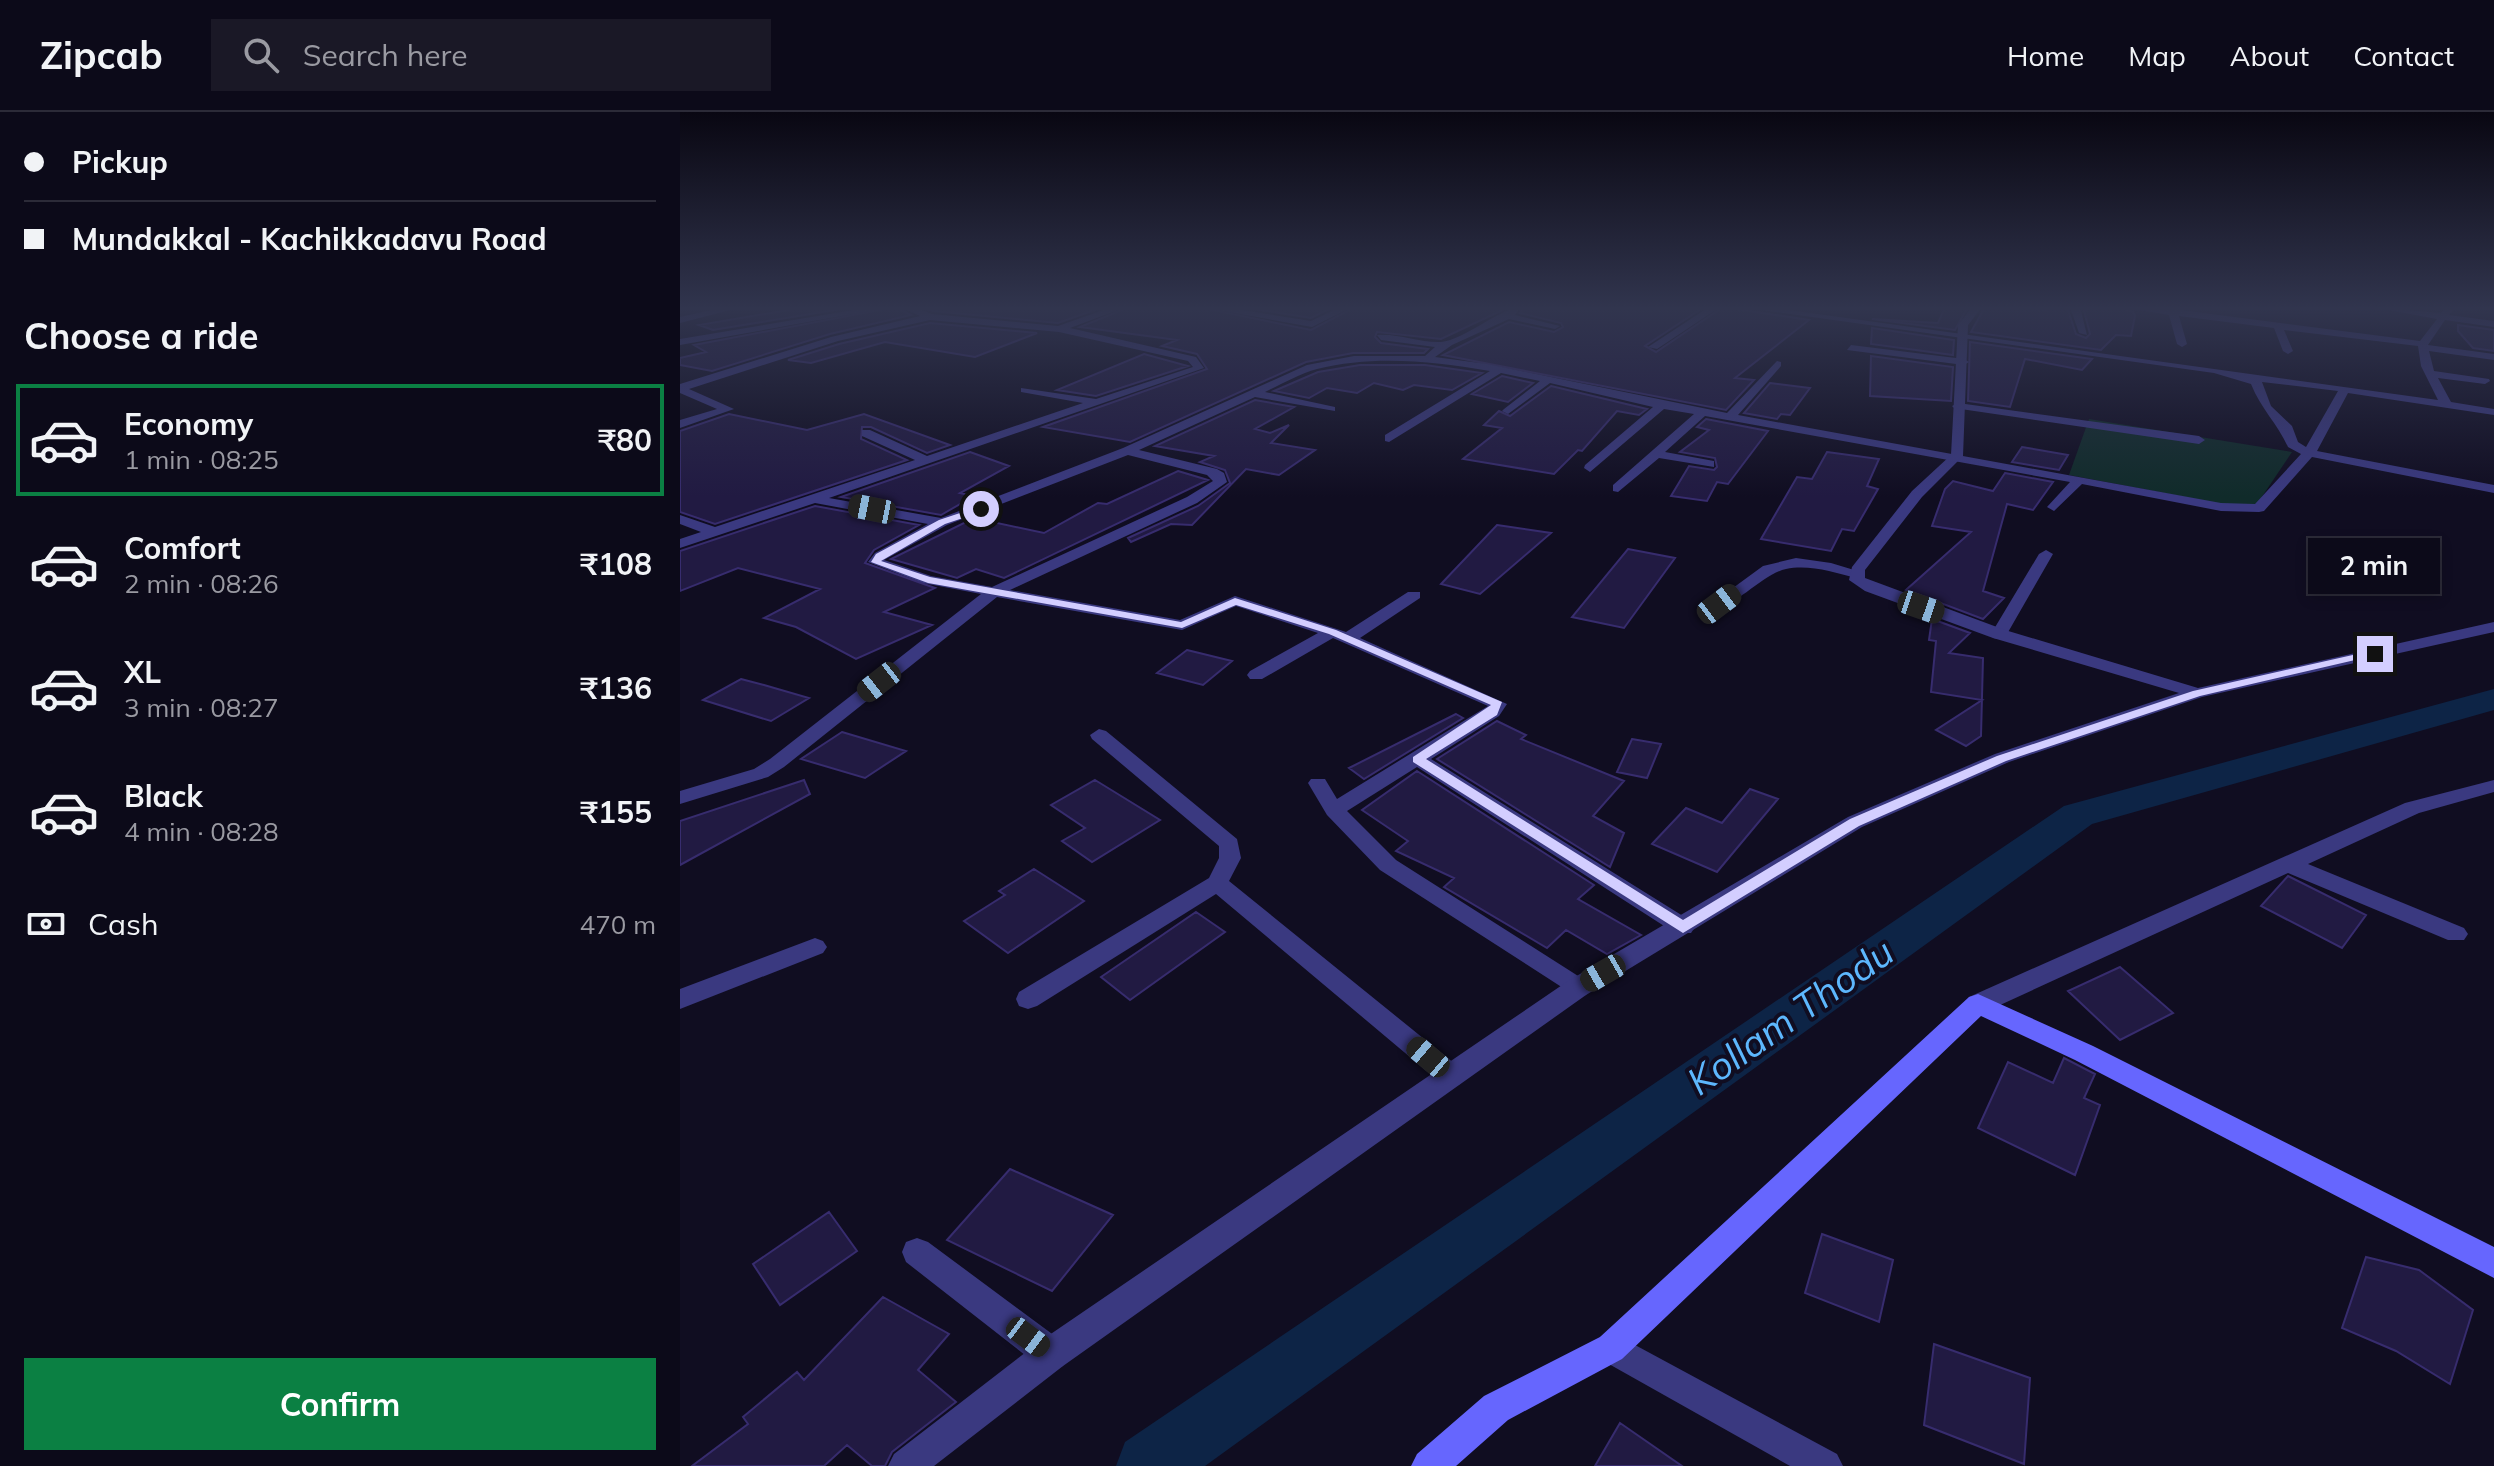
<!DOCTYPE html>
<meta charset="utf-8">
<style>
body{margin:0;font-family:Mulish,sans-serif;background:#1a1826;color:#f1f3f6;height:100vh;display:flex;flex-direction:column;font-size:30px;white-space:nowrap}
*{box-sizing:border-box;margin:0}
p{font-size:26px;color:#9a9aa2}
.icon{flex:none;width:44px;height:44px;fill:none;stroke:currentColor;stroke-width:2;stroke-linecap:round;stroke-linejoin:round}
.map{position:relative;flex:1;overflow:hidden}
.side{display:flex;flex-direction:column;background:#0c0a19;width:680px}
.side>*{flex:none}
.guide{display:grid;align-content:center;height:176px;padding:0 24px;background:#0c0a19}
.end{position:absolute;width:36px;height:36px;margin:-18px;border:10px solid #d3ceff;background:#111;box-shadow:0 0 0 4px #111}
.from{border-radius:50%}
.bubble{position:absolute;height:56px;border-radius:0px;background:#0c0a19;box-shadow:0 4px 12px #0003,0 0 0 2px #2c2b38;font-size:26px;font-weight:700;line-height:56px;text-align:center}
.car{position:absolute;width:24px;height:48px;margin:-24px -12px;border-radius:10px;box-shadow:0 0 6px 2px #0007;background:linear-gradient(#222 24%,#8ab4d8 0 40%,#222 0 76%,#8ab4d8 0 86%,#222 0)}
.guide b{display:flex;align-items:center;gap:28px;height:76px;font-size:30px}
.guide b+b{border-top:2px solid #2c2b38}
.guide i{width:20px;height:20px;background:#f1f3f6}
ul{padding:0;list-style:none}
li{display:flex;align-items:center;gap:24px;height:112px;margin:0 16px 12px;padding:0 8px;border:4px solid transparent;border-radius:0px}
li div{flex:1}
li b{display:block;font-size:30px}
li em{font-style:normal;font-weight:700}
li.active{border-color:#0b8043}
li>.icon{width:72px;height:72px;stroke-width:1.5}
h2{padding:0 24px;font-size:36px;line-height:96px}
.pay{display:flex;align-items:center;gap:20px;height:88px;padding:0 24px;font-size:30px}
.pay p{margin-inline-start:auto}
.primary-button{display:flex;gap:16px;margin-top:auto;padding:16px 24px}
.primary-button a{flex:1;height:92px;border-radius:0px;background:#0b8043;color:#fff;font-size:32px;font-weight:700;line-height:92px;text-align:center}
header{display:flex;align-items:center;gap:48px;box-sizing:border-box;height:112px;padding:0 40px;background:#0c0a19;border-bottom:2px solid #2c2b38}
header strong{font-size:38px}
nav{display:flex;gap:44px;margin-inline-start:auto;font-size:28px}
.search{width:560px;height:72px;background:#1a1826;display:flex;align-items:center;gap:20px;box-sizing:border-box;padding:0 28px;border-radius:0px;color:#9a9aa2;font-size:30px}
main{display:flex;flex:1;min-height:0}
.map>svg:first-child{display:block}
.green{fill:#102b2a}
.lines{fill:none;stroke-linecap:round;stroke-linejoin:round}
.canal{fill:#0d2446;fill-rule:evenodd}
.building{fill:#211a42;stroke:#372c6e;stroke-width:2}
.minor{fill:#3a3980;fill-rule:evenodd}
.tertiary{fill:#3a3980;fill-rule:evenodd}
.secondary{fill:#6666fe;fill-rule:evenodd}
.route{fill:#d3ceff}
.labels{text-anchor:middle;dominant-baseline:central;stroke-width:8;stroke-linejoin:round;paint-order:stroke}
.near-water-label{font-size:38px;font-style:italic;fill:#5db7fd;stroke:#100d21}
</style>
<header>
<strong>Zipcab</strong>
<div class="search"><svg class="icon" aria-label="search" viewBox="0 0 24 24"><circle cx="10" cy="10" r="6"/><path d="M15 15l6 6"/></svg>Search here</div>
<nav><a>Home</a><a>Map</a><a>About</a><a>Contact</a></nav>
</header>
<main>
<section class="side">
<div class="guide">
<b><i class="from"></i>Pickup</b>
<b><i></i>Mundakkal - Kachikkadavu Road</b>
</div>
<h2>Choose a ride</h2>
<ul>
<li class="active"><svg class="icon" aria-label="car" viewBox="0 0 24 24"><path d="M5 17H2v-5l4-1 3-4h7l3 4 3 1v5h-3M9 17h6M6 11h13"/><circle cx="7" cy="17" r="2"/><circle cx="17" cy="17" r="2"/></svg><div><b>Economy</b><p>1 min · 08:25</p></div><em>₹80</em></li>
<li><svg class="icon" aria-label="car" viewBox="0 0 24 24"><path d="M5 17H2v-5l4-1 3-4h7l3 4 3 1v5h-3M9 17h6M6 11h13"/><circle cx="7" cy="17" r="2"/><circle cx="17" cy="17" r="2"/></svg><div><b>Comfort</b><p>2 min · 08:26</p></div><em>₹108</em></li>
<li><svg class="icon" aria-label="car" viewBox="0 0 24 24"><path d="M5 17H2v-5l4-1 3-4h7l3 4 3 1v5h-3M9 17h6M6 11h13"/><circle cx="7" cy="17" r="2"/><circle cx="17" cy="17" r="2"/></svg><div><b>XL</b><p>3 min · 08:27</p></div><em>₹136</em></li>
<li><svg class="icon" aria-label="car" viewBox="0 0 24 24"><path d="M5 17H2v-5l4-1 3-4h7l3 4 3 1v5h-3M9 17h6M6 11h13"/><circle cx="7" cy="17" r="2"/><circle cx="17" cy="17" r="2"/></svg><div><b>Black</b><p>4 min · 08:28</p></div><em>₹155</em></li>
</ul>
<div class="pay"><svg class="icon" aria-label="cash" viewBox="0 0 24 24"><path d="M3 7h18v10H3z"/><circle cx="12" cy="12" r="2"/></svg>Cash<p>470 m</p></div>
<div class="primary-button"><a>Confirm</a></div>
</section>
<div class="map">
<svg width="1814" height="1354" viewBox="0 0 1814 1354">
<rect width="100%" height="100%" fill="#100d21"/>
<path class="green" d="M1409,307L1612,340L1577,392H1542L1389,363Z"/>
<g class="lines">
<path class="canal" d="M1814,577V598L1412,712L525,1354H436L445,1330L1384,694Z"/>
</g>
<path class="building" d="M126,195H173L33,218L19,213Z
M215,195L231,203L150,222L32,259L0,253V246L26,240L14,233Z
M242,195H423L378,211L253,199Z
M449,195H518L631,218L675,195H829L761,227L697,220L695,225L701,231L748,237L744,241H673L626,250L450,330L363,315L527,257L517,242L482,234L497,228L400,215Z
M562,195H653L631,206Z
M844,195H1024L965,234L976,240L1043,195L1129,208L1055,266L1074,268L1046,298L763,243L829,210L874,220L883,215L881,211L840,201Z
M1265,195H1288L1275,218L1192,207L1258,211Z
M1305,195L1365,198V195H1387L1396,222L1406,226L1410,222L1403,195H1440L1453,200L1455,204L1451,224L1436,223L1421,238L1291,220Z
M250,211L357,221L295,245L205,230L131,251L108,248L159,232Z
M1778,213L1814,218V239L1793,236L1778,219Z
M1192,216L1274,228L1273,243L1191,232Z
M1290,230L1412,247L1402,258L1345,247L1330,295L1288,289Z
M464,242L508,254L416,284L377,278Z
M1191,244L1273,255L1271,289L1190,284Z
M680,253H745L802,261L772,278L734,273L723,278L694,271L677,281L647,276L629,286L594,279L638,260Z
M822,264L853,271L828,290L792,282Z
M1090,271L1130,276L1110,303L1101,302L1097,307L1064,301Z
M871,274L967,297L959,303L937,299L902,339L898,338L874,362L783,347L822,316L804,313L819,299L830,304Z
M575,288L614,295L575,317L590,321L609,313L591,331L635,338L599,363L566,357L512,413L491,412L451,430L448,426L518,394L550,371L545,358L520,350L534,344L475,334Z
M49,302L127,318L184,302L270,333L247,341L191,315H182L181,327L227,348L35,412L0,400V319Z
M1026,307L1088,319L1048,372L1037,370L1027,389L991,384L1009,354L1034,358L1037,355L1035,346L1000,340L1029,318L1017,315Z
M1342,335L1388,343L1379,358L1332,350Z
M290,340L329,354L280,381L294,384L261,403L161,385Z
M1147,340L1199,347L1187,374L1198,377L1174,419L1162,417L1151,439L1081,427L1117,365L1132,367Z
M498,359L528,368L324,466L296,457L277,466L211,447L294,406L364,421L418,391L427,392Z
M1325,361L1373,370L1353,398L1327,392L1303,479L1324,486L1303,507L1226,478L1291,420L1252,414L1265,377L1273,369L1313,379Z
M135,394L239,413L194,438L185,451L255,476L204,500L252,513L176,547L116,515L84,506L140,477L58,456L0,479V439Z
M817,413L871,421L800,482L761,472Z
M948,437L995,446L944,516L892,505Z
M1252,507L1290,521L1269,541L1303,546L1301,624L1286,634L1256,618L1302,588L1251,580L1256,529L1249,528Z
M507,538L552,549L523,573L477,561Z
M61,567L84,573L129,586L91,609L23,588Z
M776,602L783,606L684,667L669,656Z
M817,609L846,623L841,627L944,669L913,704L944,721L930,755L757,647Z
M162,620L226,639L185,666L121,647Z
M952,627L981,632L967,666L937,660Z
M737,659L914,773L898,787L961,823L927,842L886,818L867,836L764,775L774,766L716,739L728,729L682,698Z
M124,668L130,682L0,753V709Z
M415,668L480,708L412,750L382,729L405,716L371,693Z
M1070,677L1098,687L1037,760L972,732L1006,696L1042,711Z
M354,757L404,789L328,841L284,809L325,783L319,779Z
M1608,764L1686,803L1662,836L1581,794Z
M516,800L545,820L450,888L421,865Z
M1440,855L1493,901L1440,928L1388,879Z
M1384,946L1415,962L1404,986L1420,993L1395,1063L1298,1016L1328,950L1373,971Z
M330,1057L433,1103L372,1179L267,1128Z
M149,1100L177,1139L100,1193L73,1152Z
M1142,1122L1213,1148L1199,1210L1125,1181Z
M1686,1145L1739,1158L1793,1198L1770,1272L1716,1239L1662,1216Z
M203,1185L269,1222L238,1258L276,1290L212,1340L205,1354H192L167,1333L144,1354H12L68,1312L63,1305L117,1260L124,1268Z
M1254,1232L1350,1266L1344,1352L1244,1313Z
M940,1311L1002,1354H915Z"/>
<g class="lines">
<path class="minor" d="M45,195H62L0,211V205Z
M191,195H212L0,233V227Z
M221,195H234L252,202L378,214L432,195H446L390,216L516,245L524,256L149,386L261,406L443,336L627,253L674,244H745L755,235L701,228L697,223C718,221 740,231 761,230C784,228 822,195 841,195L835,203L880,214L875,217L829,207L772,233L755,245L807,252L1047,301L1097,249L1101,250V254L1058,303L1541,391L1575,392L1621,342L1608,335C1597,311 1581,297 1571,272L1534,261L1061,195H1087L1758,288L1741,254L1738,234L1604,218L1613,239L1608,242L1603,239L1594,216L1499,204L1507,232L1502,235L1497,232L1489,203L1443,195L1493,197L1740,229L1757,207L1692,195L1761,201L1765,195H1775L1769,203L1814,209V215L1765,208L1748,233L1814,242V248L1749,239L1754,259L1809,267L1810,269L1805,272L1758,266L1771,290L1814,297V303L1668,281L1637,339L1814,373V381L1632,345L1584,399L1579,400L1541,399L1402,372L1374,399L1367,395L1390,370L1025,304L985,340L1034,349V355L979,346L938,380L933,379V373L1014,302L984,297L910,360L904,356L905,353L973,295L870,271L828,302L822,299L824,297L860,269L821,261L709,330L705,329V323L810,259C753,249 693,243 637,257C619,262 602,272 585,280L655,295V299L575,285L459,338L537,357L544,361L547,370L517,391L330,478L500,508L555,484L666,520L728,480H740V486L680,526L827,592L819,604L751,647L1011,809L1015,815L1011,821H995L737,655L667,699L716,748L906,869L909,876L906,883L897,885L700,758L647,703L628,671L631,667H645L657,687L808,594L653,526L582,567H570L567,563L570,559L638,521L556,494L502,518L317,485L104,655L88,665L0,692V679L74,657L90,647L301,482L243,471L188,450L195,441L248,412L135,391L0,436V427L21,420L0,412V403L35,415L235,348L182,324V318H190L247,344L403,291L341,280V276L416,287L513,255L508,249L379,220L250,208L158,229L9,277L54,297L0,316V308L37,297L0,281V272L151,225L240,204ZM1582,270L1658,279L1626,335L1618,330L1612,314L1591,294ZM448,343L527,363L533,369L507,385L312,475L251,464L204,448L267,413Z
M521,195H543L631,209L660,195H672L632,215Z
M1029,195H1040L977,237L968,235Z
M1390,195H1400L1407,223L1399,221Z
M1171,233L1284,247L1289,250L1284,253L1167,238Z
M1278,291L1519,324L1525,328L1519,332L1274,296L1272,294Z
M1366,438L1373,442L1327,522L1319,527L1313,526L1311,522L1359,442Z
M1116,446L1151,451L1184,461L1176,466C1154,460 1128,452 1106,457C1082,462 1052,499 1033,495L1031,492L1083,454Z
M419,617L426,619L557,727L561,746L549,769L780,956L784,964L780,972L771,975L762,972L536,782L357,894L348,897L339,894L336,887L339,880L529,766L539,746V734L412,627L410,623Z
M1814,668V680L1739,701L1628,752L1784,816L1788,822L1784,828H1768L1608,761L1307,899L1298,902L1289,899L1286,892L1289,885L1725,691Z
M135,826L143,829L147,835L143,841L0,897V877Z
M237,1126L248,1130L383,1230L387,1242L383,1254L371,1258L359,1254L226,1150L222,1140L226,1130Z
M931,1220L1157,1342L1163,1354H1110L920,1247L915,1236L920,1225Z"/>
<path class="tertiary" d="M1292,195H1302L1288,213L1283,344L1242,385L1185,458V466L1325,518L1518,576L1814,510V520L1522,585L1329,650L1182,715L906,883L383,1254L254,1354H208L214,1342L359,1230L888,869L1168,705L1315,642L1499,581L1313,526L1185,479L1169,468L1172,455L1232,379L1271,343L1278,213Z"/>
<path class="secondary" d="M1298,882L1413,934L1814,1135V1166L1395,948L1301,904L942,1247L828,1308L776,1354H731L737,1342L804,1284L920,1225L1289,885Z"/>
</g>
<linearGradient id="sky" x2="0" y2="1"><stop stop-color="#090712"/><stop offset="0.51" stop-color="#31354e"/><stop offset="1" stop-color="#31354e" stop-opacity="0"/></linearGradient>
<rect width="1814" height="385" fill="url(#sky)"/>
<path class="route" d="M301,394L304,399L265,412L201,449L250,465L501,510L555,486L656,518L822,590L817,603L746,647L1003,808L1170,707L1317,644L1513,579L1695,538L1701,542L1520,584L1326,649L1179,714L1003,821L733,650V645L811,593L649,522L556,493L502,516L248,471L191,450L196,442L259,408Z"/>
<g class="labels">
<g class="near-water-label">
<text transform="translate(1110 904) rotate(-35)">Kollam Thodu</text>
</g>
</g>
</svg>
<i class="end from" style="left:301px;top:397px"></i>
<i class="end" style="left:1695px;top:542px"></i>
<div class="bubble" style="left:1628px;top:426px;width:132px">2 min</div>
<i class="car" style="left:192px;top:397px;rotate:281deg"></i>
<i class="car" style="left:1039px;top:492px;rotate:53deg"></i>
<i class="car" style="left:1241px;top:495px;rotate:109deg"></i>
<i class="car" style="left:199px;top:570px;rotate:232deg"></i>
<i class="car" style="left:923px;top:861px;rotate:240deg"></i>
<i class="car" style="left:748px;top:945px;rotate:310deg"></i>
<i class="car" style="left:348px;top:1225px;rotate:127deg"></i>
</div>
</main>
